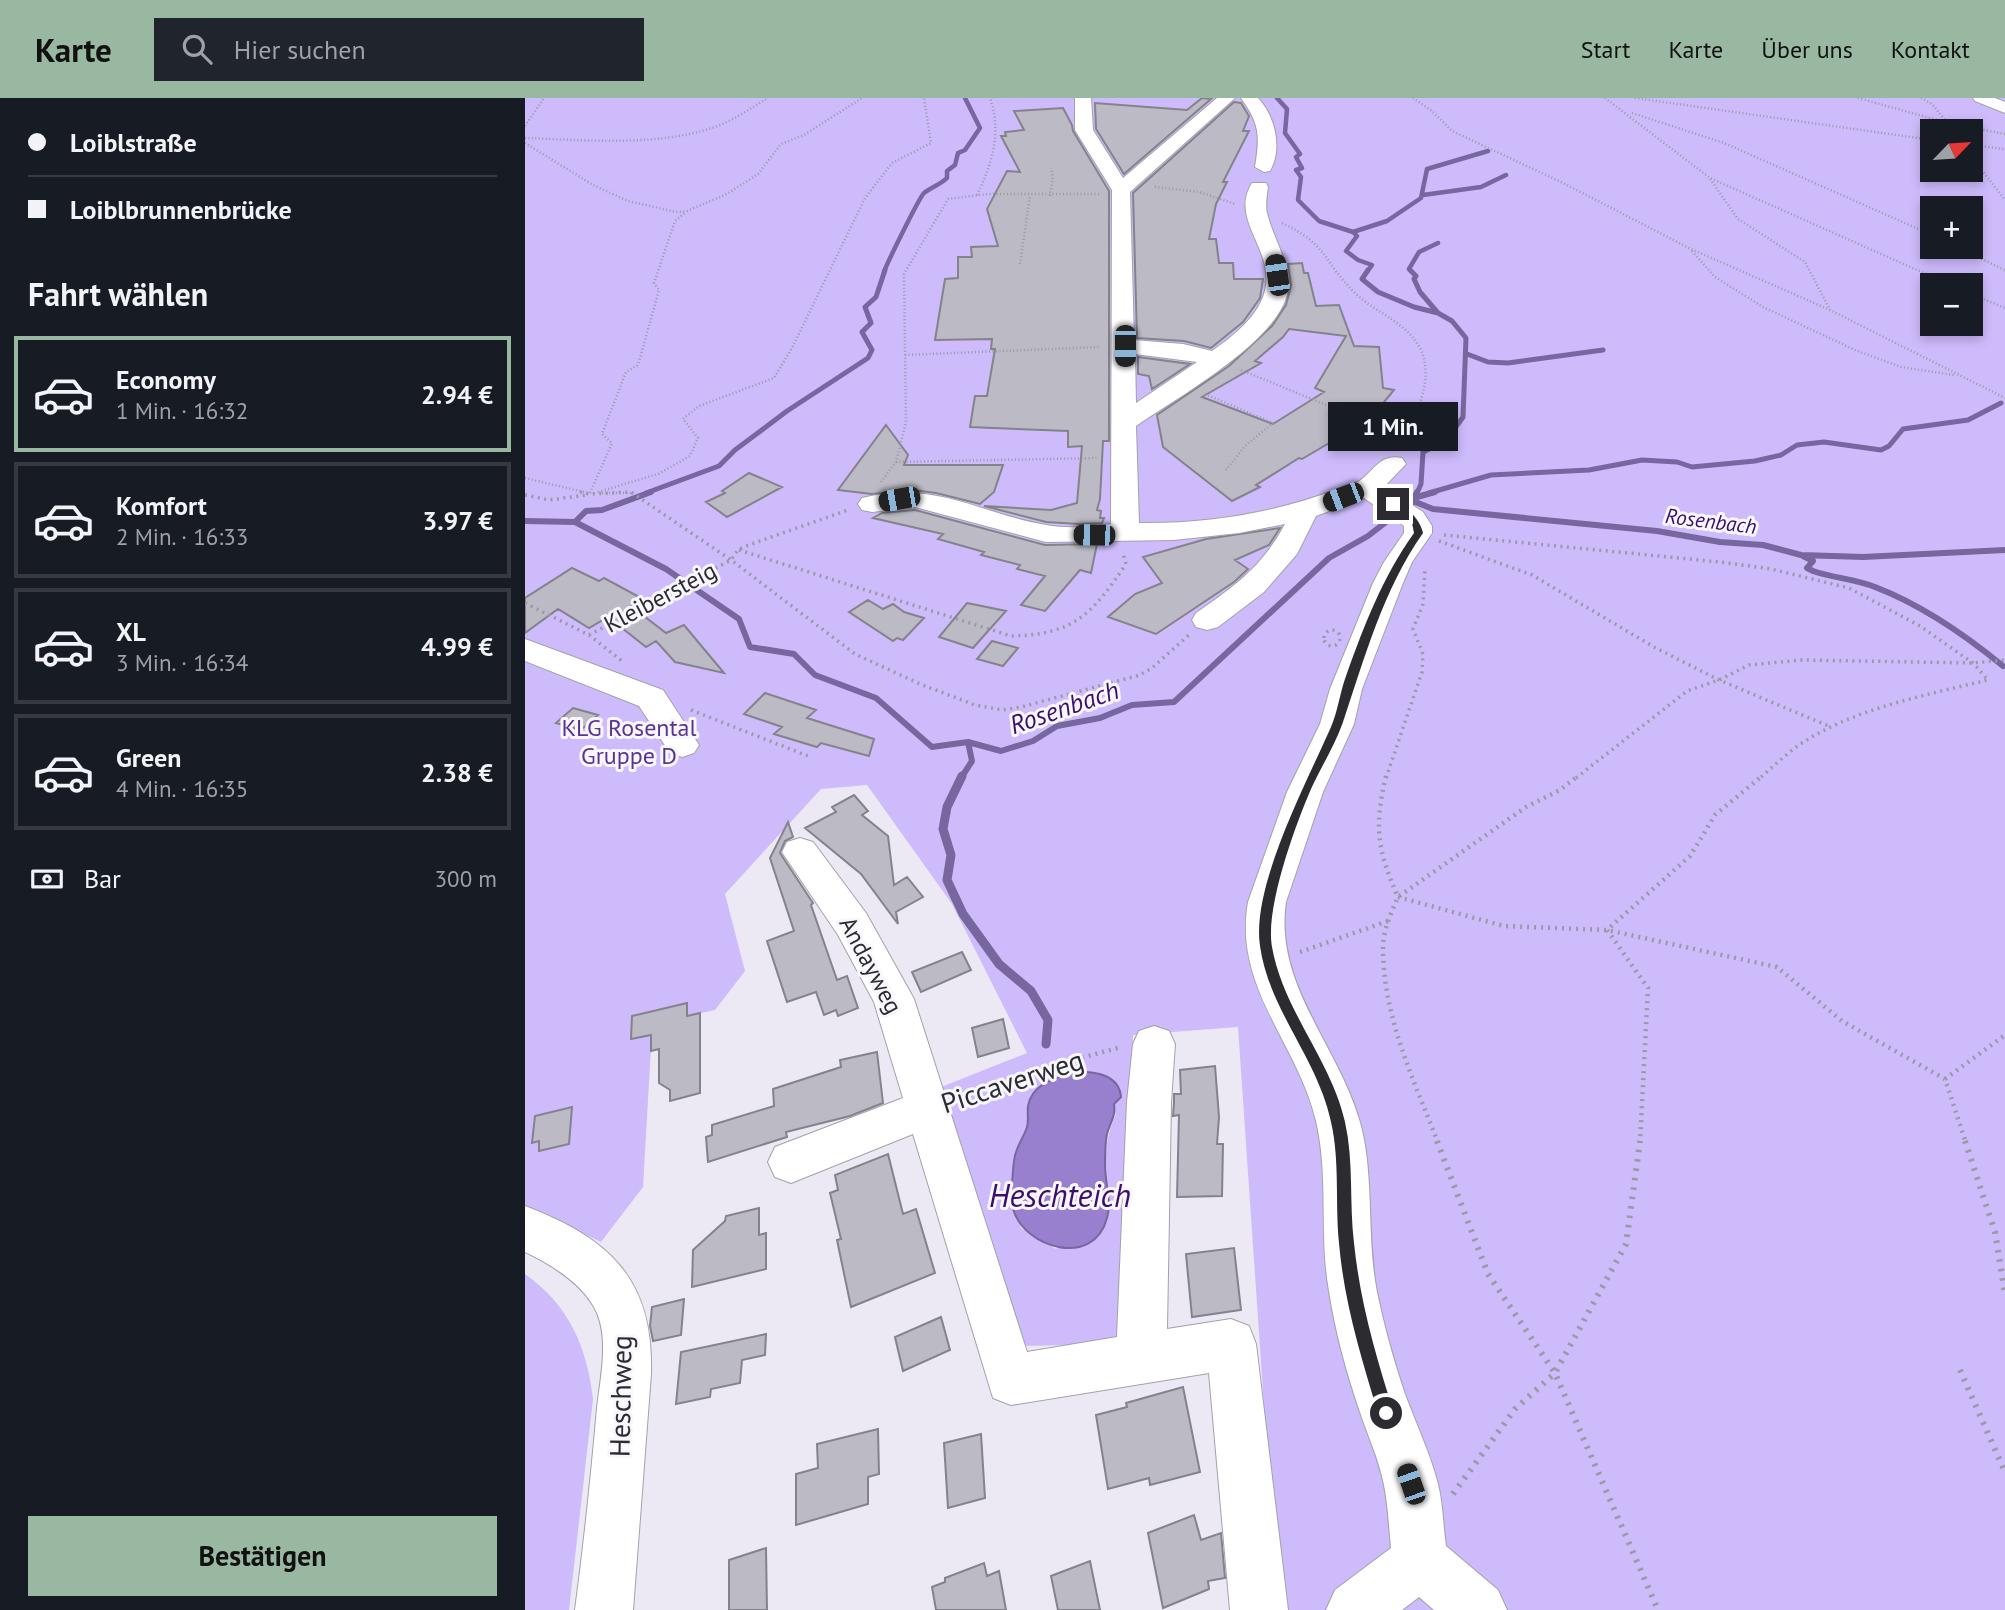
<!DOCTYPE html>
<html lang="de">
<meta charset="utf-8">
<style>
body{margin:0;font-family:"PT Sans",sans-serif;background:#20242c;color:#f1f3f6;height:100vh;display:flex;flex-direction:column;font-size:26px;white-space:nowrap}
*{box-sizing:border-box;margin:0}
p{font-size:23px;color:#9ea1a6}
.icon{flex:none;width:38px;height:38px;fill:none;stroke:currentColor;stroke-width:2;stroke-linecap:round;stroke-linejoin:round}
.map{position:relative;flex:1;overflow:hidden}
.panel{display:flex;flex-direction:column;background:#171b24;width:525px}
.panel>*{flex:none}
.guide{display:grid;align-content:center;height:154px;padding:0 28px;background:#171b24}
.needle{width:46px;rotate:65deg}
.tools{position:absolute;left:1395px;top:21px;display:grid;gap:14px}
.tools a{display:grid;place-items:center;width:63px;height:63px;border-radius:0px;background:#171b24;box-shadow:0 4px 10px #0003;font-size:35px}
.end{position:absolute;width:32px;height:32px;margin:-16px;border:9px solid #2c2b2f;background:#fff;box-shadow:0 0 0 4px #fff}
.from{border-radius:50%}
.bubble{position:absolute;height:49px;border-radius:0px;background:#171b24;box-shadow:0 4px 10px #0003;font-size:23px;font-weight:600;line-height:49px;text-align:center}
.car{position:absolute;width:21px;height:42px;margin:-21px -10px;border-radius:9px;box-shadow:0 0 5px 2px #0007;background:linear-gradient(#222 24%,#8ab4d8 0 40%,#222 0 76%,#8ab4d8 0 86%,#222 0)}
.guide b{display:flex;align-items:center;gap:24px;height:66px;font-size:26px}
.guide b+b{border-top:2px solid #363941}
.guide i{width:18px;height:18px;background:#f1f3f6}
ul{padding:0;list-style:none}
li{display:flex;align-items:center;gap:21px;height:116px;margin:0 14px 10px;padding:0 14px;border:4px solid #363941;border-radius:0px}
li div{flex:1}
li b{display:block;font-size:26px}
li em{font-style:normal;font-weight:600}
li.selected{border-color:#99b8a2}
li>.icon{width:63px;height:63px;stroke-width:1.5}
h2{padding:0 28px;font-size:32px;line-height:84px}
.pay{display:flex;align-items:center;gap:18px;height:77px;padding:0 28px;font-size:26px}
.pay p{margin-inline-start:auto}
.primary-button{display:flex;gap:14px;margin-top:auto;padding:14px 28px}
.primary-button a{flex:1;height:80px;border-radius:0px;background:#99b8a2;color:#111;font-size:28px;font-weight:600;line-height:80px;text-align:center}
header{display:flex;align-items:center;gap:42px;box-sizing:border-box;height:98px;padding:0 35px;background:#99b8a2;color:#111}
header strong{font-size:33px}
nav{display:flex;gap:38px;margin-inline-start:auto;font-size:24px}
.search{width:490px;height:63px;background:#20242c;display:flex;align-items:center;gap:18px;box-sizing:border-box;padding:0 24px;border-radius:0px;color:#9ea1a6;font-size:26px}
main{display:flex;flex:1;min-height:0}
.map>svg:first-child{display:block}
.green{fill:#cebbfc;fill-rule:evenodd}
.water{fill:#9980ce;stroke:#78669e;stroke-width:2}
.lines{fill:none;stroke-linecap:round;stroke-linejoin:round}
.stream-far3{stroke:#78669e;stroke-width:4.5}
.stream-far2{stroke:#78669e;stroke-width:5}
.stream-far1{stroke:#78669e;stroke-width:6}
.stream{stroke:#78669e;stroke-width:9}
.building{fill:#bcbac4;stroke:#84828b;stroke-width:2;fill-rule:evenodd}
.minor-casing{stroke:#a3a1ab;stroke-width:2}
.path-far3{stroke:#9b99a1;stroke-width:2.5;stroke-dasharray:1 2.5;stroke-linecap:butt}
.path-far2{stroke:#9b99a1;stroke-width:3.5;stroke-dasharray:2 4.5;stroke-linecap:butt}
.path-far1{stroke:#9b99a1;stroke-width:4.5;stroke-dasharray:2 5;stroke-linecap:butt}
.path{stroke:#9b99a1;stroke-width:6;stroke-dasharray:2.5 7;stroke-linecap:butt}
.minor{fill:#fff;fill-rule:evenodd}
.route{fill:#2c2b2f}
.labels{text-anchor:middle;dominant-baseline:central;stroke-width:6;stroke-linejoin:round;paint-order:stroke}
.far-water-label{font-size:21px;font-style:italic;fill:#3b0e6d;stroke:#f9f7fe}
.street-label{font-size:24px;fill:#2c2b2f;stroke:#f9f7fe}
.park-label{font-size:24px;fill:#593492;stroke:#f9f7fe}
.water-label{font-size:26px;font-style:italic;fill:#3b0e6d;stroke:#f9f7fe}
.near-street-label{font-size:28px;fill:#2c2b2f;stroke:#f9f7fe}
.near-water-label{font-size:32px;font-style:italic;fill:#3b0e6d;stroke:#f9f7fe}
</style>
<header>
<strong>Karte</strong>
<div class="search"><svg class="icon" aria-label="search" viewBox="0 0 24 24"><circle cx="10" cy="10" r="6"/><path d="M15 15l6 6"/></svg>Hier suchen</div>
<nav><a>Start</a><a>Karte</a><a>Über uns</a><a>Kontakt</a></nav>
</header>
<main>
<section class="panel">
<div class="guide">
<b><i class="from"></i>Loiblstraße</b>
<b><i></i>Loiblbrunnenbrücke</b>
</div>
<h2>Fahrt wählen</h2>
<ul>
<li class="selected"><svg class="icon" aria-label="car" viewBox="0 0 24 24"><path d="M5 17H2v-5l4-1 3-4h7l3 4 3 1v5h-3M9 17h6M6 11h13"/><circle cx="7" cy="17" r="2"/><circle cx="17" cy="17" r="2"/></svg><div><b>Economy</b><p>1 Min. · 16:32</p></div><em>2.94 €</em></li>
<li><svg class="icon" aria-label="car" viewBox="0 0 24 24"><path d="M5 17H2v-5l4-1 3-4h7l3 4 3 1v5h-3M9 17h6M6 11h13"/><circle cx="7" cy="17" r="2"/><circle cx="17" cy="17" r="2"/></svg><div><b>Komfort</b><p>2 Min. · 16:33</p></div><em>3.97 €</em></li>
<li><svg class="icon" aria-label="car" viewBox="0 0 24 24"><path d="M5 17H2v-5l4-1 3-4h7l3 4 3 1v5h-3M9 17h6M6 11h13"/><circle cx="7" cy="17" r="2"/><circle cx="17" cy="17" r="2"/></svg><div><b>XL</b><p>3 Min. · 16:34</p></div><em>4.99 €</em></li>
<li><svg class="icon" aria-label="car" viewBox="0 0 24 24"><path d="M5 17H2v-5l4-1 3-4h7l3 4 3 1v5h-3M9 17h6M6 11h13"/><circle cx="7" cy="17" r="2"/><circle cx="17" cy="17" r="2"/></svg><div><b>Green</b><p>4 Min. · 16:35</p></div><em>2.38 €</em></li>
</ul>
<div class="pay"><svg class="icon" aria-label="cash" viewBox="0 0 24 24"><path d="M3 7h18v10H3z"/><circle cx="12" cy="12" r="2"/></svg>Bar<p>300 m</p></div>
<div class="primary-button"><a>Bestätigen</a></div>
</section>
<div class="map">
<svg width="1480" height="1512" viewBox="0 0 1480 1512">
<rect width="100%" height="100%" fill="#ece9f4"/>
<path class="green" d="M0,0H1480V1512H753L713,929L608,937L599,1246L494,1248L406,993L502,955L427,806L342,687L296,691L200,796L220,873L190,912L145,922L127,932L118,1089L76,1144L20,1117L0,1114ZM1407,33H1446V72H1407ZM1407,110H1446V149H1407ZM1407,187H1446V226H1407ZM514,988L591,1016C577,1046 580,1074 584,1106L531,1151L496,1130L486,1093L490,1077V1055L503,1026L505,1000Z
M0,1176C44,1207 62,1249 68,1301L44,1512H0Z"/>
<path class="water" d="M551,973C570,974 594,976 596,999L589,1006C591,1019 585,1024 582,1036C580,1045 580,1058 580,1068C580,1085 587,1103 582,1120C569,1170 500,1151 488,1111C485,1103 488,1062 491,1054C494,1045 499,1038 502,1029C504,1023 502,1015 503,1008C507,985 532,980 551,973Z"/>
<g class="lines">
<path class="stream-far3" d="M752,0L762,11L760,35L775,56L771,59L777,70L771,72L776,79L773,102L794,123L828,134L832,138L821,153L833,162L847,167L842,174
M898,97L956,89L981,77
M828,134L862,123L896,100L902,71L963,53
M359,174C362,165 394,100 399,95C406,89 415,87 422,80V73L430,67L433,55L440,52L455,30L440,0
M887,174L884,171L894,154L913,145"/>
<path class="stream-far2" d="M843,172L837,181L853,194L889,209L913,215L927,223L941,240L938,319L921,343L898,354L896,386L892,395
M885,172L891,178L889,181L895,194L913,215
M942,256L963,264L983,265L1078,252
M121,395L194,368L210,352L262,313L343,260L347,252L337,234L346,225L340,209L351,199L360,172
M904,395L966,377L1064,372L1117,362L1152,364L1167,369L1230,363L1256,357L1272,347L1299,344L1356,352L1364,348L1378,331L1443,322L1476,305"/>
<path class="stream-far1" d="M892,399L910,394
M888,403L908,411L1132,433L1195,444L1238,447L1276,457L1338,459L1480,452
M0,423L50,424L141,471L214,521L225,549L269,556L290,577L351,600L407,649L443,644L476,653L508,643L532,628L575,620L607,607L649,604L804,460L843,438L888,403L892,394
M50,424L61,413L77,412L126,394
M1278,458L1288,463L1282,470L1288,473C1308,480 1330,481 1350,489C1397,507 1439,536 1478,568
M436,680L447,663L443,644"/>
<path class="stream" d="M437,678L422,709L418,731L426,757L422,782L438,816L474,866L506,893L523,922L521,946"/>
</g>
<path class="building" d="M677,0L686,1L599,76L571,31L570,5L662,12Z
M709,4L716,5L724,18L718,33H724L698,84H702L691,106L684,141H691L694,165H708L709,181H738L735,200L718,224L686,250L659,243L612,240L608,95Z
M538,10L547,27L548,33L584,93V343H578L575,401L572,412L576,413L575,420H579L577,425L554,426L521,424L459,408L526,412L552,405L557,348L543,349V333L445,329L450,298H462L470,251H466L467,241L410,242L420,181L433,180V159H447L446,149L473,148L462,111L482,73L495,74L476,38H481L480,34L499,32L489,13Z
M777,165L779,175H783L791,208L814,207L829,248L854,249L858,290L869,292L855,309L862,311L777,361L774,360L731,387L735,389L707,403L638,349L632,317L704,268L747,228L761,207L766,187L763,166ZM764,231L821,238L790,290L799,294L748,326L677,299L736,265L730,263L758,239Z
M613,259L665,266L627,291L624,278L613,276Z
M361,327L383,357L379,367H478L469,394L455,406L411,395L388,392L347,396L313,392Z
M224,375L257,389L202,419L181,404L200,395L197,393Z
M390,412L520,447L572,446L566,475L555,472L520,513L496,507L520,478L492,471L495,467L456,457L459,454L413,441L418,436L348,420L357,415Z
M755,430L744,447L710,462L723,471L709,484L631,536L583,519L610,496L637,485L618,459L681,441Z
M47,470L74,483L79,480L118,501L106,508L141,535L159,527L199,575L150,564L131,543L121,549L83,519L64,530L33,511L0,535V500Z
M343,502L358,511L368,506L379,514L399,520L378,542L372,540L368,543L324,514Z
M442,505L481,513L448,550L414,539Z
M467,543L493,550L478,568L452,561Z
M240,595L291,612L282,620L349,641L344,658L296,645L292,649L249,636L257,629L219,616Z
M48,610L73,617L56,632L31,625Z
M329,697L343,713L337,717L363,738L369,787L382,779L398,799L371,814L373,826L336,776L280,730L311,714L307,709Z
M263,724L268,739L260,743L255,755L288,805L286,807L312,882L322,878L333,910L313,918L311,912L299,917L291,894L262,904L242,843L269,833L245,760Z
M437,854L446,872L396,894L387,874Z
M162,905V918L175,915V995L145,1003V992L134,985V951L126,953V937L106,941L107,918Z
M478,921L484,950L453,959L447,930Z
M352,954L358,1005L325,1018L261,1034L262,1039L183,1064L181,1039L187,1037V1027L249,1008L248,991L316,969L315,962Z
M690,968L694,1019L692,1046H698L697,1098L652,1099L654,1017L648,1018L649,1004V996H656L655,972Z
M47,1009L44,1046L14,1053V1043L7,1045L10,1018Z
M363,1056L378,1116L391,1111L410,1175L326,1209L312,1142L316,1141L305,1095L313,1092L310,1077Z
M234,1110V1137L241,1135V1171L167,1189L168,1152L200,1123L201,1118Z
M709,1150L716,1212L667,1219L661,1156Z
M159,1201L156,1237L128,1243L125,1228L127,1209Z
M416,1219L425,1252L378,1273L370,1239Z
M241,1236L240,1257L217,1262L215,1285L186,1291L185,1299L151,1306L156,1254Z
M658,1289L675,1374L625,1387L624,1380L583,1391L571,1317L602,1309L601,1305Z
M353,1331L354,1376L343,1379V1406L271,1427V1376L293,1370L292,1346Z
M456,1336L460,1400L423,1410L419,1345Z
M669,1417L676,1442L696,1435L700,1480L683,1483L684,1491L638,1510L623,1435Z
M241,1450L242,1512H204V1462Z
M565,1463L575,1512H533L526,1478Z
M459,1465L462,1478L474,1473L481,1512H411L407,1489L420,1484V1480Z"/>
<g class="lines">
<defs>
<path id="minor" d="M550,0H566L568,32L598,80L692,0H710L605,94L609,242L658,246L687,253C802,175 694,138 727,85H741L743,89C742,97 740,108 742,115C748,140 763,160 763,187C764,238 651,300 611,328L614,425C683,426 749,415 813,391C820,389 828,387 833,384C849,373 855,355 877,360L881,366L859,389L898,414L907,428V435L887,464L878,485L837,591L829,626L798,694L761,804C749,885 812,947 834,1021C850,1073 841,1138 852,1194C859,1228 869,1264 880,1296C891,1326 905,1355 913,1386C918,1406 918,1428 921,1448L973,1492L982,1512H909L894,1499L877,1512H801L810,1492L866,1450C864,1429 863,1407 859,1387C854,1361 842,1336 834,1311C821,1273 810,1232 804,1193C794,1137 804,1078 791,1023C773,946 708,889 723,804L762,694L795,626L805,591L848,485L859,464L879,435V428L839,400L791,418L772,456L739,494L693,529L682,532L671,529L667,522L671,515C710,488 737,469 760,426L714,435L649,442L521,444L390,409L347,414L337,412L333,406L337,400C412,382 452,415 521,427C542,431 566,429 586,426L587,92L550,32ZM610,256L672,264L611,305Z
M716,0H733C750,18 758,50 745,73L739,74L730,69C735,38 735,26 716,0Z
M1448,0H1470L1480,4V15L1450,3Z
M0,541L138,592L174,647L169,655L157,659L145,655L114,608L0,563Z
M275,740L288,744L341,815L389,901L502,1254L592,1239L602,1004L608,946L614,933L629,928L644,933L650,946L646,1004L642,1231L706,1221L724,1228L731,1246L763,1512H705L684,1275L486,1307L468,1300L388,1036L266,1085L250,1079L243,1064L250,1049L378,1000L349,904L313,837L257,754L262,744Z
M0,1108C84,1140 129,1181 126,1276L108,1512H50C59,1445 66,1378 72,1310C75,1282 84,1243 72,1215C59,1186 27,1167 0,1154Z"/>
</defs>
<use href="#minor" class="minor-casing"/>
<path class="path-far3" d="M888,0L907,13L927,33L1036,84L1164,150L1305,212L1480,300
M1080,0L1185,80L1426,187
M1110,0L1407,42
M1333,0L1423,25L1480,36
M1396,0L1407,6L1429,33
M1107,15L1199,45L1407,137
M0,28L19,0
M0,40C62,42 131,49 190,29C209,22 226,10 243,0
M0,45L68,87L103,103L151,114L162,113L202,96L233,76L256,46L279,37L337,0
M1446,47L1480,51
M1446,58L1480,102
M1185,81L1213,121L1280,164L1305,212
M630,89L674,94L710,106
M452,97C467,66 477,34 465,0
M525,98L528,79L526,70
M757,125C803,146 798,164 829,194C843,208 861,216 877,229C920,263 895,309 875,349
M1431,149L1480,172
M1167,153L1190,179L1238,209L1330,252L1376,269L1429,277
M495,166L505,98
M1446,196L1480,210
M380,257L575,249
M716,272L884,341
M680,296L748,325L720,348L700,373
M371,364L573,360
M0,380L63,395
M356,384L371,364L381,324L379,176L423,101L462,96H575
M73,394L133,376L165,358L173,340L158,321L174,308L249,280L267,250L340,100L367,65L406,45L399,0
M65,395L87,345L77,336L101,274L113,267L134,192L129,185L150,123L161,114
M77,395H108"/>
<path class="path-far2" d="M55,394L65,396L106,394L206,462L330,556L395,586L450,607L477,612L496,609L615,577L627,570L665,536
M0,397L24,402L61,397
M919,437L1195,464L1246,471L1324,490L1395,528L1448,565L1463,582C1401,597 1331,610 1277,645C1262,655 1249,668 1235,680
M914,443L1007,477L1129,549L1194,582L1306,629
M214,452L486,538C549,537 567,516 601,466L598,455
M0,505L64,537L97,563
M799 540a8 8 0 1 1 16 0a8 8 0 1 1-16 0Z
M64,537L206,462L213,452L221,448L323,412
M166,612L283,658
M861,680L897,574L898,556L888,531L898,506L900,470
M1051,680L1162,593L1194,582L1224,567L1277,562L1448,565L1480,562"/>
<path class="path-far1" d="M861,678C849,728 852,752 873,799
M873,799L979,828L1082,832L1252,869L1317,923L1420,981L1441,1045
M775,854L863,823
M1420,981L1480,937
M431,1002L494,977L596,949
M913,1045C889,982 858,919 858,850C858,832 866,815 873,799L1001,709L1035,692L1053,678
M1115,1045L1123,890L1082,832L1165,758L1190,717L1237,678"/>
<path class="path" d="M912,1043L963,1176L1030,1275L1133,1512
M1440,1043L1470,1134L1480,1196
M1435,1272L1480,1374
M928,1396L990,1311L1030,1275L1101,1146L1115,1043"/>
<use href="#minor" class="minor"/>
</g>
<path class="route" d="M865,405C880,405 895,421 898,435C858,492 840,559 818,624C810,647 796,669 786,691C770,728 740,810 747,849C758,912 806,962 820,1024C829,1064 824,1105 829,1145C835,1204 851,1259 869,1315L867,1321L861,1323L855,1321L853,1315C836,1259 819,1204 814,1145C810,1105 815,1063 806,1024C793,961 744,912 735,848C726,788 782,684 806,629C813,613 815,594 821,578C839,528 858,478 889,435L887,425L865,408Z"/>
<g class="labels">
<g class="far-water-label">
<text transform="translate(1186 423) rotate(7)">Rosenbach</text>
</g>
<g class="street-label">
<text transform="translate(135 499) rotate(-28)">Kleibersteig</text>
<text transform="translate(346 867) rotate(62)">Andayweg</text>
</g>
<g class="park-label">
<text x="104" y="629">KLG Rosental<tspan x="104" dy="28">Gruppe D</tspan></text>
</g>
<g class="water-label">
<text transform="translate(539 609) rotate(-19)">Rosenbach</text>
</g>
<g class="near-street-label">
<text transform="translate(487 983) rotate(-18)">Piccaverweg</text>
<text transform="translate(95 1298) rotate(-89)">Heschweg</text>
</g>
<g class="near-water-label">
<text x="535" y="1097">Heschteich</text>
</g>
</g>
</svg>
<div class="tools">
<a><svg class="needle" viewBox="-14 -14 28 28"><path d="M0-13l5 13h-10z" fill="#e53935"/><path d="M0 13l5-13h-10z" fill="#9ea1a6"/></svg></a>
<a>+</a>
<a>−</a>
</div>
<i class="end from" style="left:861px;top:1315px"></i>
<i class="end" style="left:868px;top:406px"></i>
<div class="bubble" style="left:803px;top:304px;width:130px">1 Min.</div>
<i class="car" style="left:752px;top:177px;rotate:352deg"></i>
<i class="car" style="left:600px;top:248px;rotate:180deg"></i>
<i class="car" style="left:818px;top:399px;rotate:249deg"></i>
<i class="car" style="left:374px;top:401px;rotate:260deg"></i>
<i class="car" style="left:569px;top:437px;rotate:271deg"></i>
<i class="car" style="left:886px;top:1386px;rotate:341deg"></i>
</div>
</main>
